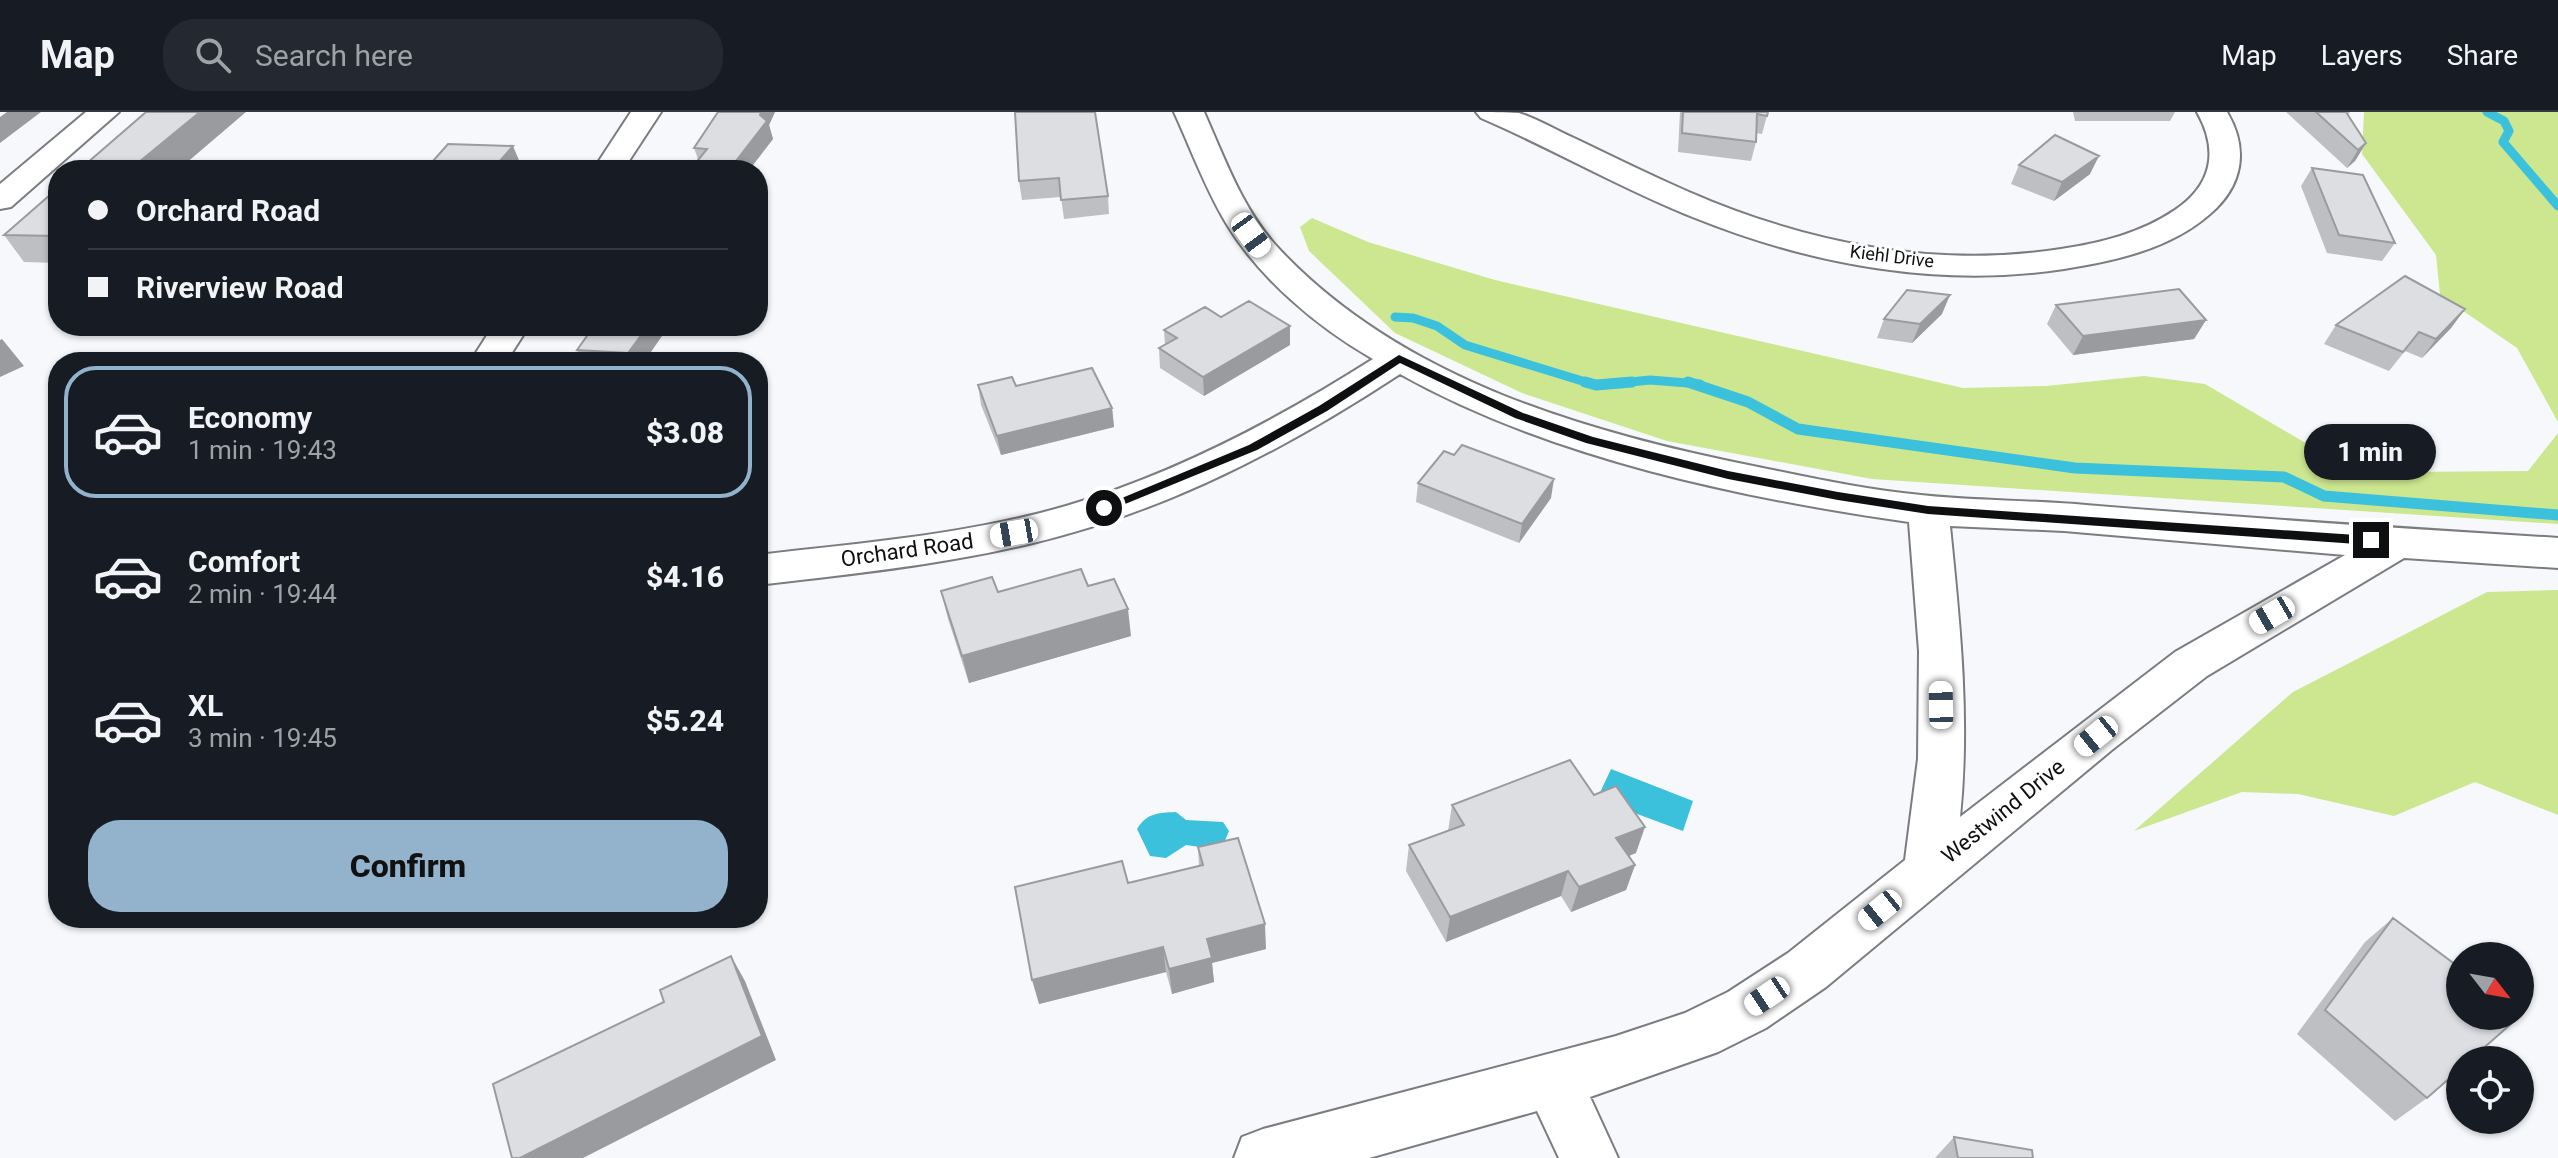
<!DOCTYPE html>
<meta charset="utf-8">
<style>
body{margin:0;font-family:Roboto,sans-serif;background:#242831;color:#f1f3f6;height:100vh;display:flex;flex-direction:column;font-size:30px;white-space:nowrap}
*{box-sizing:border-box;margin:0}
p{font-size:26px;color:#9ea1a6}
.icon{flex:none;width:44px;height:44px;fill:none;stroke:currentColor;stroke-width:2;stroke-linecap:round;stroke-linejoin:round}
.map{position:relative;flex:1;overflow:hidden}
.side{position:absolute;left:48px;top:240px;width:720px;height:576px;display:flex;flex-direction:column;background:#171b24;border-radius:32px;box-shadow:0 2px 6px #0004}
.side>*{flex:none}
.hud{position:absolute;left:48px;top:48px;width:720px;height:176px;border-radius:32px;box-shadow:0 2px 6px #0004;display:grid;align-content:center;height:176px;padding:0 40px;background:#171b24}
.needle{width:52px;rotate:121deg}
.tools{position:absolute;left:2446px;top:830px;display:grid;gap:16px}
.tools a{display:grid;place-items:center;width:88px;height:88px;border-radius:50%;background:#171b24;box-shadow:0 2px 6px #0004;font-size:40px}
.end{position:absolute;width:36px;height:36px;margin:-18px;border:10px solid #0e0f10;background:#fff;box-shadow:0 0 0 4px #fff}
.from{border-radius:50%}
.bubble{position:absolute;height:56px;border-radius:28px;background:#171b24;box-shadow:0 2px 6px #0004;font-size:26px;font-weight:800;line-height:56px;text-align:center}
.car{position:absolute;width:24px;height:48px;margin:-24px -12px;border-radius:10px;box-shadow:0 0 6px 2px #0007;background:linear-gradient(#fff 24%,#345 0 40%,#fff 0 76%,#345 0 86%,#fff 0)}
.hud b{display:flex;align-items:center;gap:28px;height:76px;font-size:30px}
.hud b+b{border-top:2px solid #363941}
.hud i{width:20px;height:20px;background:#f1f3f6}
ul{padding:14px 0 0;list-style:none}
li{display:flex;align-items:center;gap:24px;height:132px;margin:0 16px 12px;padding:0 24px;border:4px solid transparent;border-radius:32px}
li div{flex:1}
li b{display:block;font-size:30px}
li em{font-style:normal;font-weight:800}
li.on{border-color:#93b2cc}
li>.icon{width:72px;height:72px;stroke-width:1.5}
.primary-button{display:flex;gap:16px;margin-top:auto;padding:16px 40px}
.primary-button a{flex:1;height:92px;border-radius:32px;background:#93b2cc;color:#111;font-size:32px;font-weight:800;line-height:92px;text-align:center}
header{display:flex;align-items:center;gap:48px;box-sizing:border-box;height:112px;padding:0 40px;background:#171b24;border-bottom:2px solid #363941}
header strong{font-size:38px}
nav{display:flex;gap:44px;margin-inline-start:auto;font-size:28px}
.search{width:560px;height:72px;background:#242831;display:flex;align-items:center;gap:20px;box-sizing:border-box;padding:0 28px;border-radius:32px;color:#9ea1a6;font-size:30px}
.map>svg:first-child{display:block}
.green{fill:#cce790}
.water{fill:#3cc1dc}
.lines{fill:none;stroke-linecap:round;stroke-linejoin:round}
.stream-far1{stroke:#3cc1dc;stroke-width:9}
.stream{stroke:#3cc1dc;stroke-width:11}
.minor-casing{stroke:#7a7c7f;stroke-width:4}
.minor{fill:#fff;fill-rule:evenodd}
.wall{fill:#bdbfc2}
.shaded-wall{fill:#9a9b9e}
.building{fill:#dcdee1;stroke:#9a9b9e;stroke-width:2}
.route{fill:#0e0f10}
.labels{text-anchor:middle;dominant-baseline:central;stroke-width:6;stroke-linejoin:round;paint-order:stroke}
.far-street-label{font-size:18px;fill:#0e0f10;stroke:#fff}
.street-label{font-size:22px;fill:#0e0f10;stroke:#fff}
</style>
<header>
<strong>Map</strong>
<div class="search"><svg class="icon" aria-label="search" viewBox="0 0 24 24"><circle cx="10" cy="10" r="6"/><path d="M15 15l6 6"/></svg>Search here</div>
<nav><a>Map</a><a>Layers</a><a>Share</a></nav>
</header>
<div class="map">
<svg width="2558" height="1046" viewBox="0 0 2558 1046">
<rect width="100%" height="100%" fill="#f6f8fc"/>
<path class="green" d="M2364,0H2558V310L2517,236L2440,183L2436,143L2362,42Z
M1312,106L1368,130L1495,168L1963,276L2046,274L2144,264L2205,272L2304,330L2400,360L2528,359L2558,321V412L1872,367L1667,329L1522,281L1395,221L1309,139L1300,115Z
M2558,478V703L2475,670L2394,704L2298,682L2242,680L2134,719L2293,580L2487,480Z"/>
<path class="water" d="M1611,657L1693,689L1683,719L1597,687Z
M1176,700L1186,708L1223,710L1229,719L1224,731L1214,737L1186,733L1166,746L1150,744L1137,717C1147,701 1157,701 1176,700Z"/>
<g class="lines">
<path class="stream-far1" d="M2487,0L2504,9L2509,19L2503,30L2558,94
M1395,205L1413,206L1437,214L1465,233L1592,272
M1611,272L1650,268L1700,272"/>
<path class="stream" d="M1585,270L1596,273L1632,270
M1688,270L1748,290L1798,317L2075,356L2284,365L2324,384L2558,403"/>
<defs>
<path id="minor" d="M86,0H119L11,95L0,97V72Z
M631,0H661L623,58H593Z
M1174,0H1204C1225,47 1243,99 1280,138C1403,268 1587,321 1758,355C1812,366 1866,378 1921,383C1976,389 2031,388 2086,393C2244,406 2400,416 2558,426V456L2404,446L2207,564L2113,637L1826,875L1766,916L1718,940L1590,985L1618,1046H1559L1537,999L1369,1046H1234L1242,1025L1263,1017L1616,924L1685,901L1728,880L1788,841L1905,748L1918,647L1919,539L1909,410C1740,386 1550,346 1400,262C1286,337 1166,399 1033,431C943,453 850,462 758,473V443C861,431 966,423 1066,394C1175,362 1277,308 1373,247C1317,215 1259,166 1226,111C1205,76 1191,37 1174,0ZM1950,414L2064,419L2345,443L2175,540L1960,705C1970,607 1960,512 1950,414Z
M1476,0C1490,0 1506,0 1519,1C1538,7 1556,18 1574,26C1612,44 1650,63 1689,80C1806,131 1935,157 2061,137C2101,131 2141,121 2175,98C2212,73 2219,39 2197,0H2227C2249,37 2243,74 2210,102C2170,137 2115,149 2064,157C1940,176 1812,153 1695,106C1622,77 1553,37 1481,6Z
M493,214H529L506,250H470Z"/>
</defs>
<use href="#minor" class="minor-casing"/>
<use href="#minor" class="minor"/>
</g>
<path class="wall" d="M718,0H775L769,13L773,27L749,58H690L698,47L694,36Z
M1015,0L1108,84L1109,102L1064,107L1061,85L1022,88L1019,69Z
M1680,0H1768L1762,22L1756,21V30L1751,49L1678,40Z
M2073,0H2175L2170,9H2075Z
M2286,0H2350L2348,3L2366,31L2355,49L2347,56Z
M2019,53L2090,62L2054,89L2011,72Z
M2312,56L2395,131L2382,149L2327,141L2301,74Z
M58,76V151L24,150L4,123Z
M2056,193L2206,208L2194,227L2073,243L2047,212Z
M2465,197L2451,216L2422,246L2405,239L2389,259L2324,232L2336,213Z
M1942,202L1912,231L1877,226L1884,207Z
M1221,205L1290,233L1204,284L1160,256L1159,236L1165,233L1164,218Z
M594,214L644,250H582L577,238Z
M978,273L1016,274L1112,296L1114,315L1001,343L981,293Z
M1418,371L1551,386L1519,431L1416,390Z
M1088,474L1131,524L969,571L948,507L941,479L998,480Z
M1452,693L1636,741L1629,744L1635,753L1626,778L1571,800L1561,784L1446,830L1406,759L1409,733L1448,719Z
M1198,735L1266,837L1212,851L1214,870L1172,882L1166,860L1039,892L1128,771L1199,754Z
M2393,806L2427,986L2395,1009L2297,922L2365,830Z
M1954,1025L2033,1046H1935Z"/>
<path class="shaded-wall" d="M7,0H41L0,31V5Z
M200,0H246L178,58H135L133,55Z
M761,0H775L769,13L773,27L749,58H729Z
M2366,31L2355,49L2347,56L2358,38Z
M513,34L521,53L516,58H492Z
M2099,44L2090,62L2054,89L2062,70Z
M1950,183L1942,202L1912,231L1920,212Z
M2465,197L2451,216L2422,246L2436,227Z
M2206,208L2194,227L2073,243L2083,224Z
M648,214H669L644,250H632L628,241Z
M1290,214V233L1204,284L1203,265Z
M2,227L24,254L0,265V228Z
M1112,296L1114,315L1001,343L997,324Z
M1554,367L1551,386L1519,431L1522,412Z
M1128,497L1131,524L969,571L962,544Z
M1645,715L1636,741L1608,752L1616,726Z
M1635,753L1626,778L1571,800L1579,775Z
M1568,759L1561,784L1446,830L1450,805Z
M1265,812L1266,837L1212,851L1214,870L1172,882L1169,857L1207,827Z
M1163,835L1166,860L1039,892L1032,868Z
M731,844L745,869L776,948L583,1046H520Z"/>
<path class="building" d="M146,0H200L133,55H152L149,58H79Z
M718,0H761L760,3L767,9L729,58H690L707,37L694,36Z
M1015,0H1095L1108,84L1061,88L1059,66L1019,69Z
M1683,0H1768L1767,4L1757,2L1756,30L1682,21Z
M2316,0H2346L2366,31L2358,38Z
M2055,23L2099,44L2062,70L2019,53Z
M448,32L513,34L492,58H425Z
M2312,56L2363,63L2395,131L2339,123Z
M58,76V124L4,123Z
M2405,164L2465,197L2436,227L2419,220L2403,240L2336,213Z
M2179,177L2206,208L2083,224L2056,193Z
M1907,178L1950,183L1920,212L1884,207Z
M1249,189L1290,214L1203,265L1159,236L1177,226L1164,218L1205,195L1221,205Z
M594,214H648L628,241L577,238Z
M1092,256L1112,296L997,324L978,273L1012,265L1016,274Z
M1462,333L1554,367L1522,412L1418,371L1444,339L1454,343Z
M1081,457L1088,474L1114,467L1128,497L962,544L941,479L992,465L998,480Z
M1570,648L1594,683L1616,674L1645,715L1616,726L1635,753L1579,775L1568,759L1450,805L1409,733L1464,713L1452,693Z
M1238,726L1265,812L1207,827L1212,846L1169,857L1163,835L1032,868L1015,775L1122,749L1128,771L1203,753L1198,735Z
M2393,806L2460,856V904H2520L2470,948H2460V957L2427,986L2325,898Z
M731,844L762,924L520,1046H512L493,972L664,890L660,878Z
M1954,1025L2032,1038L2033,1046H1958Z"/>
<path class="route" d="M1399,243L1523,301L1593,325L1728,359L1838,380L1928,394L2371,424L2377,428L2371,433L1928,402L1838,388L1728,367L1586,331L1515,306L1400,251L1327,299L1257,338L1108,399L1098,396L1249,333L1319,294Z"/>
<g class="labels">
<g class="far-street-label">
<text transform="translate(1892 144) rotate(7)">Kiehl Drive</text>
</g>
<g class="street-label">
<text transform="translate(907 438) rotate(-8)">Orchard Road</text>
<text transform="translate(2003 699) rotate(-39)">Westwind Drive</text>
</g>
</g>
</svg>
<div class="tools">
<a><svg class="needle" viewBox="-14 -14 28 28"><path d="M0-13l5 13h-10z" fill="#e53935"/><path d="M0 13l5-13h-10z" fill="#9ea1a6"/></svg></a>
<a><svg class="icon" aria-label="locate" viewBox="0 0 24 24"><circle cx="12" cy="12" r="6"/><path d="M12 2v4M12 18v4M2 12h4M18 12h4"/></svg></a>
</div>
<i class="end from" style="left:1104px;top:396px"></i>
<i class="end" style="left:2371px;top:428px"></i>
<div class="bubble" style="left:2304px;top:312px;width:132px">1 min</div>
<i class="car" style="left:1251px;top:123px;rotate:144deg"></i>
<i class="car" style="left:1014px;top:421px;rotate:260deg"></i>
<i class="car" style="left:2272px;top:503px;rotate:240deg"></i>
<i class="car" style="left:1941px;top:593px;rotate:359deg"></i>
<i class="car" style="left:2096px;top:624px;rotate:231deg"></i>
<i class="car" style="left:1880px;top:798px;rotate:231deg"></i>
<i class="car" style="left:1767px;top:884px;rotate:236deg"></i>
<div class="hud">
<b><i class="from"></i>Orchard Road</b>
<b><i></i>Riverview Road</b>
</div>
<section class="side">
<ul>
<li class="on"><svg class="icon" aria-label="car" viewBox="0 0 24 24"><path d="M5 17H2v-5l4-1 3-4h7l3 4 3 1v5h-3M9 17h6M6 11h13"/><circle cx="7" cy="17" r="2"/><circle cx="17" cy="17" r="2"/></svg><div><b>Economy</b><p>1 min · 19:43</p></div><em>$3.08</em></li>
<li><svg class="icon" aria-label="car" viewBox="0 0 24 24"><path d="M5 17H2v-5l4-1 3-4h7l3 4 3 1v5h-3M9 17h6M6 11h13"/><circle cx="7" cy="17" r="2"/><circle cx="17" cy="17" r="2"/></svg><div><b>Comfort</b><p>2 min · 19:44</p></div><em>$4.16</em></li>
<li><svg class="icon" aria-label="car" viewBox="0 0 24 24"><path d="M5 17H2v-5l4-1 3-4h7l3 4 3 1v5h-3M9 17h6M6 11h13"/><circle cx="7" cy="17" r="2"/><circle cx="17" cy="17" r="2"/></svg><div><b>XL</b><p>3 min · 19:45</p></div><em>$5.24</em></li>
</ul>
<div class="primary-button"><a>Confirm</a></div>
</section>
</div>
